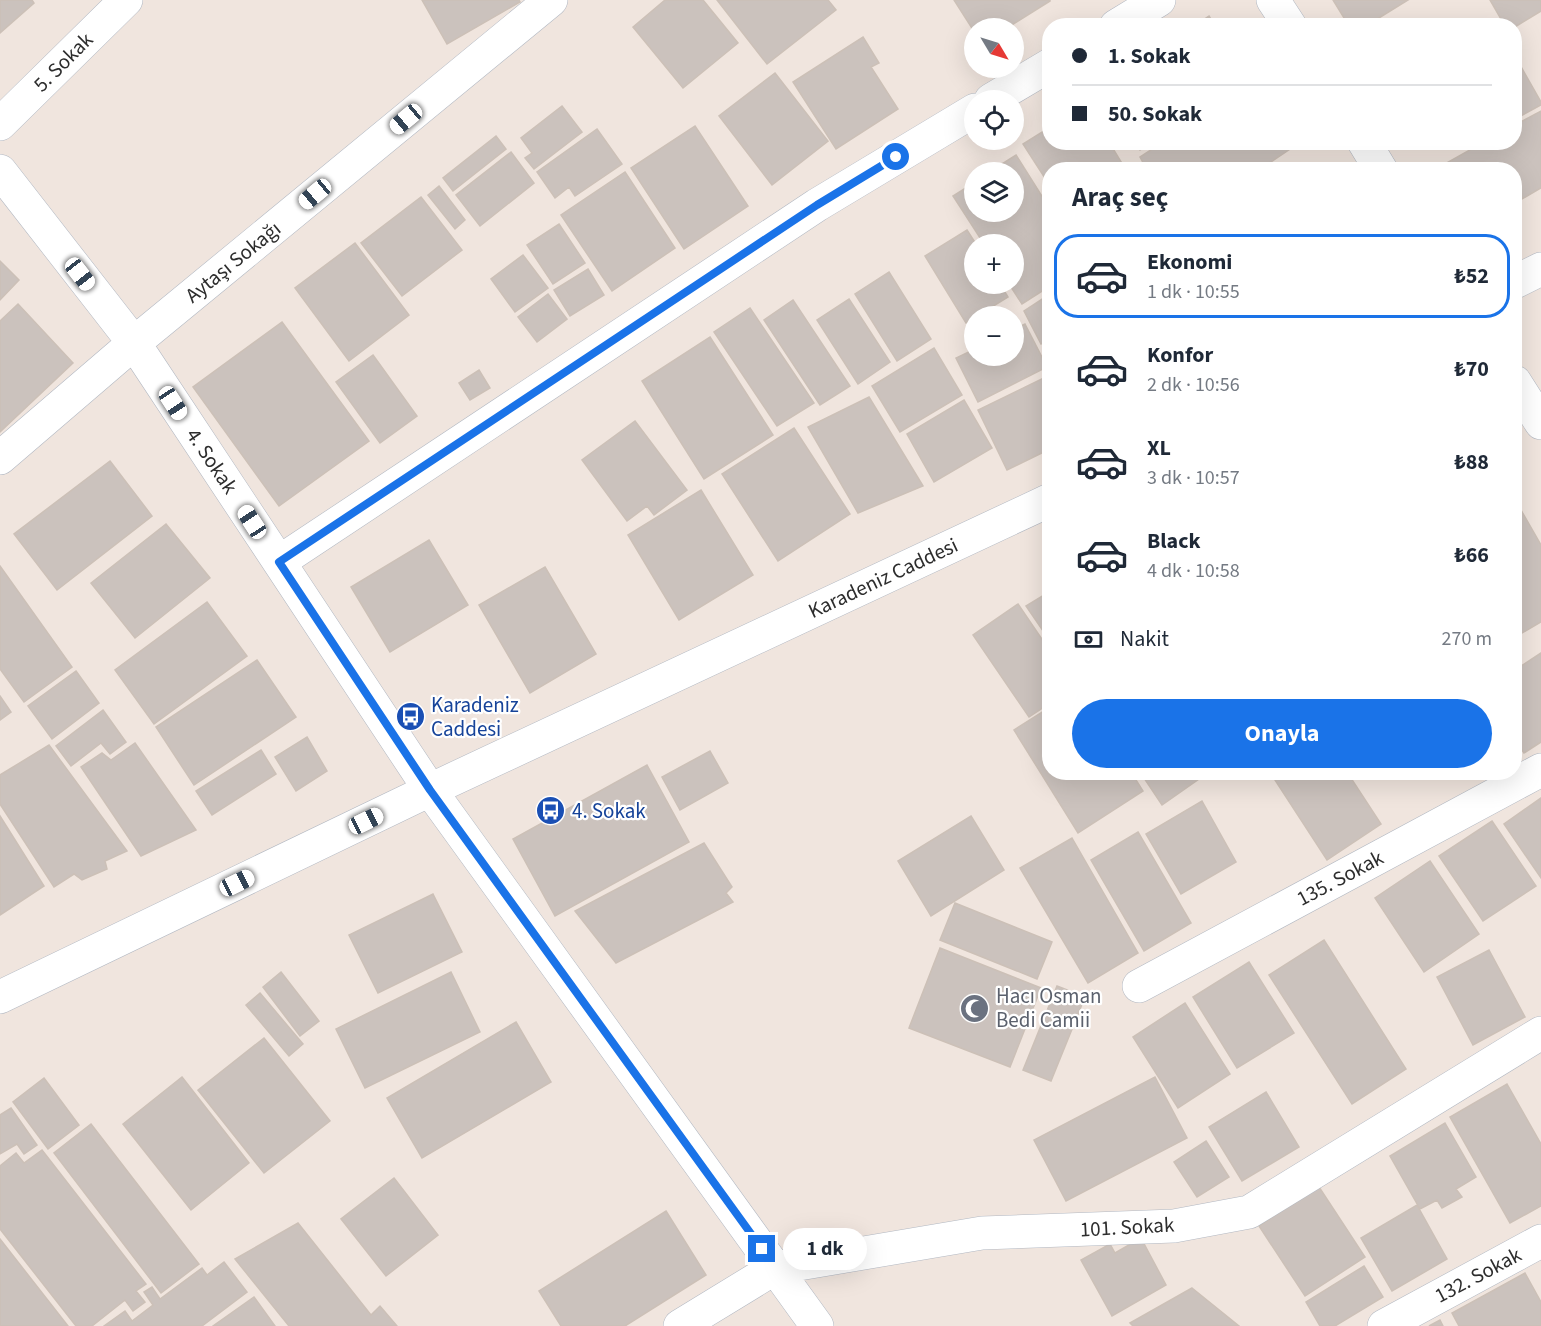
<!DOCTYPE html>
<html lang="tr">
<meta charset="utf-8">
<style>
body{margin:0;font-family:"Source Sans 3",sans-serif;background:#f2f2f3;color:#1f2937;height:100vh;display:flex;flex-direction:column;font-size:22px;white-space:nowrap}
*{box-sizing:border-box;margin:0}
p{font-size:20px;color:#747a83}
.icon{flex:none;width:33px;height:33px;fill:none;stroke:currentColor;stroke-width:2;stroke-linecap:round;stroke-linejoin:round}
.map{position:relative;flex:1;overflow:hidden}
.side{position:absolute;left:1042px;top:162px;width:480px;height:618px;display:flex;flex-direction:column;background:#fff;border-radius:24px;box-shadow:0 6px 24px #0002}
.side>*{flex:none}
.banner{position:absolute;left:1042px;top:18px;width:480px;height:132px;border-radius:24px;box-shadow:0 6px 24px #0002;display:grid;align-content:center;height:132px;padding:0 30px;background:#fff}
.needle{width:39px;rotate:128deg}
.controls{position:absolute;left:964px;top:18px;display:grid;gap:12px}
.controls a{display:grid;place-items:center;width:60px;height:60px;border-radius:50%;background:#fff;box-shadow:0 6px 24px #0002;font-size:30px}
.end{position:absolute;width:27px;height:27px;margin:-14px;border:8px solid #1a73e8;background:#fff;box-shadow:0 0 0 3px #fff}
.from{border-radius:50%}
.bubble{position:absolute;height:42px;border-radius:21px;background:#fff;box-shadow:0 6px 24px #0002;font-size:20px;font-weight:700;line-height:42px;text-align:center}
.car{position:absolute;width:18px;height:36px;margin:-18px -9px;border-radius:8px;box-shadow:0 0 4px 2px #0007;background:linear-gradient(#fff 24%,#345 0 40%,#fff 0 76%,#345 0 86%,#fff 0)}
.banner b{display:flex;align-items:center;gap:21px;height:57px;font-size:22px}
.banner b+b{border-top:2px solid #e0e1e3}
.banner i{width:15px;height:15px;background:#1f2937}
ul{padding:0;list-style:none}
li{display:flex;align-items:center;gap:18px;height:84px;margin:0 12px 9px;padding:0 18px;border:3px solid transparent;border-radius:24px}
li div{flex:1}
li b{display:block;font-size:22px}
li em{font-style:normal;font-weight:700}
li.on{border-color:#1a73e8}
li>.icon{width:54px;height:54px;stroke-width:1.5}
h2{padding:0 30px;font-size:27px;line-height:72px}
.pay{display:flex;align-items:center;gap:15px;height:66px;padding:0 30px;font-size:22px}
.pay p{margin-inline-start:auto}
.action{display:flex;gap:12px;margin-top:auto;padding:12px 30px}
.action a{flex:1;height:69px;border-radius:36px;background:#1a73e8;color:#fff;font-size:24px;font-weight:700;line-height:69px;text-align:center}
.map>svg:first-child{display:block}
.building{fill:#cbc2bd;stroke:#ccc0b7;stroke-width:1.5}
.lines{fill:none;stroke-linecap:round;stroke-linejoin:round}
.minor-casing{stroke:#b2b8c2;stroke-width:34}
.minor{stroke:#fff;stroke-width:33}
.route{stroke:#1a73e8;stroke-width:8}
.labels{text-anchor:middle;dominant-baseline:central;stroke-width:4.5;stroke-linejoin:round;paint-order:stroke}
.street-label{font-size:21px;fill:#2d2d2d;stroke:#fff}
.transit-label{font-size:21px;fill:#164399;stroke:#fff;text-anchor:start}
.worship-label{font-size:21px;fill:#5b616d;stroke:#fff;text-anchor:start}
</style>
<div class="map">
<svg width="1541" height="1326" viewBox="0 0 1541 1326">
<rect width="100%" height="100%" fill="#f0e5de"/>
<path class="building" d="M0,0H32L34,3L0,33Z
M422,0H519L520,2L447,44Z
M665,0H703L738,43L683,88L633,27Z
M717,0H828L836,10L767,64Z
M954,0H1050V1L1007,28H975V33Z
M1333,0H1408L1366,26H1349Z
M1490,0H1541V11L1515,27L1505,26Z
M1209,16L1215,26H1194Z
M863,37L879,63L871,67L898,109L836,149L793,82Z
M1515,56L1541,102V105L1515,119Z
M775,73L828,141L772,185L719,116Z
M562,106L582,132L534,169L525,158L532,153L521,138Z
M1541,111V188L1515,203V170H1446L1443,165L1484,142H1515V125Z
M695,126L748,206L684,249L631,168Z
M1050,127V142H1109L1126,170H1050V186L1023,144Z
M597,129L622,164L575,196L569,187L555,198L537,172Z
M496,136L506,149L453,191L443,178Z
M1135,142H1152L1140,150Z
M1163,142H1290L1293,147L1259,170H1147L1140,157Z
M511,152L534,183L480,226L456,195Z
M1016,155L1050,209V286L1022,304L1009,284H1014V244H984L953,196L975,182V212H1014V172H989Z
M625,172L675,248L612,291L561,215Z
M439,186L465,220L455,229L428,195Z
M421,197L462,250L402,296L361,243Z
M559,224L585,263L553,284L527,245Z
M967,230L976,244L975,284H1000L1008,297L966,323L925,256Z
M355,243L409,315L349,361L295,288Z
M523,255L548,288L515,312L491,279Z
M0,261L19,280L0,300Z
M588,269L604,295L570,316L554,290Z
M889,272L931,339L897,361L855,294Z
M548,294L567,319L537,342L518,317Z
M1050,294V339L1041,344L1024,311Z
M849,299L890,362L858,384L817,320Z
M793,300L850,386L820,405L764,320Z
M18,304L73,363L0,432V321Z
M750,308L814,403L777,426L714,332Z
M282,322L369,441L279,506L193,387Z
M1025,324L1047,367L978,402L956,358L975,349V356H1014V329Z
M710,337L773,435L704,479L642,381Z
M934,348L962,395L900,432L872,386Z
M373,355L417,416L380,443L336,382Z
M479,370L490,388L470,400L459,383Z
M1050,375V386L1047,387L1050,393V449L1007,470L978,410Z
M869,397L923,486L858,513L808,427Z
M964,400L992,448L934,482L907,434Z
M635,421L687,490L654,515L647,506L627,521L582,460Z
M794,428L850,514L778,561L722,474Z
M110,461L152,516L57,590L14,534Z
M701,490L753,575L679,620L628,535Z
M1521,510L1541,545V622L1515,637V514Z
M166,524L210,578L135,638L91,583Z
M429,540L468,605L390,652L351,587Z
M0,566L72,667L24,702L0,669Z
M545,567L596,654L530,693L479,605Z
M1044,595L1050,604V641L1026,606Z
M207,602L247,656L154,724L115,670Z
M1018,604L1050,651V703L1029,717L973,635Z
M1541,653V742L1524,753L1515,740V670Z
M257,660L296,717L194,785L156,727Z
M76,671L99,703L52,739L28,706Z
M0,696L11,712L0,720Z
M1050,707V772H1131L1143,791L1078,833L1014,730Z
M103,710L126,742L110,754L101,743L71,766L56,746Z
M307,737L327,771L296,791L275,757Z
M135,743L196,830L141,856L81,767L102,753L111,760Z
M49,745L127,851L105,861L107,869L82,880L74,874L54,887L0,804V775Z
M261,750L276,774L212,815L196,791Z
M710,751L728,783L680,810L662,777Z
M647,765L689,842L555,916L513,839Z
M1140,772H1209L1162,805Z
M1280,772H1347L1381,824L1327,860L1273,777Z
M1541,798V878L1504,824Z
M1202,801L1236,862L1181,894L1146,834Z
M0,816L44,886L0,915Z
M971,816L1004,870L931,916L898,861Z
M1492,821L1536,886L1483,921L1439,856Z
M1138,832L1191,923L1144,951L1091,860Z
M1072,838L1138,953L1088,983L1020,868Z
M704,843L732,887L726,893L733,902L616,963L575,911Z
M1430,861L1479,934L1424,972L1375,898Z
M433,894L462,952L378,993L349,935Z
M955,903L1052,942L1037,979L940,940Z
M1324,940L1406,1069L1352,1104L1269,975Z
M940,948L1041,988L1010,1067L909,1028Z
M1489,950L1525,1017L1473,1045L1437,977Z
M1249,962L1294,1033L1237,1068L1193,997Z
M281,972L319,1021L300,1036L263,987Z
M451,972L480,1032L365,1088L336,1029Z
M1057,986L1085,997L1051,1081L1023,1070Z
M260,993L303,1044L289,1056L246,1005Z
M1185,1003L1230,1074L1178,1108L1133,1037Z
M516,1022L551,1082L422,1158L387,1098Z
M264,1038L330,1121L264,1173L198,1090Z
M182,1077L249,1163L191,1210L123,1124Z
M1155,1077L1187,1138L1066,1201L1034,1140Z
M44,1078L79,1125L48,1149L13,1102Z
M1507,1084L1541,1144V1206L1510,1223L1450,1117Z
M1266,1092L1299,1147L1242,1181L1209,1127Z
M11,1108L37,1145L24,1154L17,1144L0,1154V1115Z
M1445,1123L1476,1177L1456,1189L1462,1197L1442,1208L1437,1200L1420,1209L1390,1156Z
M91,1124L199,1264L161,1293L54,1153Z
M1206,1141L1229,1177L1197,1197L1174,1162Z
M42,1150L146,1284L136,1291L145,1302L133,1311L125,1300L92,1326H76L0,1229V1166L16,1153L24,1163Z
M394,1178L438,1235L386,1276L341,1219Z
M1319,1187L1365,1257L1305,1296L1259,1226Z
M1417,1205L1447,1259L1392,1291L1361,1238Z
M666,1211L706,1275L625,1326H561L539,1291Z
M298,1223L371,1315L380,1306L397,1326H289L235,1259Z
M1141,1238L1166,1285L1112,1316L1081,1260L1110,1244L1115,1253Z
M0,1239L68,1326H0Z
M224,1262L247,1292L202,1326H104L125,1311L132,1321L153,1305L144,1292L152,1287L160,1299L202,1268L207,1275Z
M1364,1266L1383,1297L1335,1326H1320L1306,1302Z
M1525,1273L1541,1302V1326H1459L1452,1313Z
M1192,1288L1239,1326H1133L1130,1323Z
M254,1297L275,1326H213Z
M1440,1320L1443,1326H1429Z"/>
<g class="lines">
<defs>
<path id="minor" d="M1273,0L1290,26
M1116,26L1159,0
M991,100L1050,65
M0,124L126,0
M1364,142L1381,170
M0,171L134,343L430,790L817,1326
M1515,282L1541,269
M1515,382L1541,423
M0,458L134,343L551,0
M279,562L817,205L975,110
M1139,986L1541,770
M0,997L430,790L1050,500
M680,1326L775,1268L982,1233L1174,1226L1249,1212L1541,1033
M1384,1326L1541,1241"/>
</defs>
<use href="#minor" class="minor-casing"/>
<use href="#minor" class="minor"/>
</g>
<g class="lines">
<path class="route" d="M762,1249L430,790L279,562L817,205L896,157"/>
</g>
<defs>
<symbol id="bus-disc" viewBox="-11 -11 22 22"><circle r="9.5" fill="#1a4fb4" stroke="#fff"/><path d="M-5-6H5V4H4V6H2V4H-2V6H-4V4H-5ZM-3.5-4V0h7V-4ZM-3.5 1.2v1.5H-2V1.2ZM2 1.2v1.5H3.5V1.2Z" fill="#fff"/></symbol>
<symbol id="mosque-disc" viewBox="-11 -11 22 22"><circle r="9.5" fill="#6b7280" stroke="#fff"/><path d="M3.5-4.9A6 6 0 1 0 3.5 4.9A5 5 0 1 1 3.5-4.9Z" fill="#fff"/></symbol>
</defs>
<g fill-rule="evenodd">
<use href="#bus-disc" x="394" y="700" width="33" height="33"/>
<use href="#bus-disc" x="534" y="794" width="33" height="33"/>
<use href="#mosque-disc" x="958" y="992" width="33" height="33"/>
</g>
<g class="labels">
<g class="street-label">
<text transform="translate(63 62) rotate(-45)">5. Sokak</text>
<text transform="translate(233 262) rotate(-39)">Aytaşı Sokağı</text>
<text transform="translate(212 461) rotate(56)">4. Sokak</text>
<text transform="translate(883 578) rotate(-25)">Karadeniz Caddesi</text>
<text transform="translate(1340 878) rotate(-28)">135. Sokak</text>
<text transform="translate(1127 1227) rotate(-3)">101. Sokak</text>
<text transform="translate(1478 1275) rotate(-28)">132. Sokak</text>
</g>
<g class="transit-label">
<text x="431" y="705">Karadeniz<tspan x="431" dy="24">Caddesi</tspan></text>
<text x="572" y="811">4. Sokak</text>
</g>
<g class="worship-label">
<text x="996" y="996">Hacı Osman<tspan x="996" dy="24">Bedi Camii</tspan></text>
</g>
</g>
</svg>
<div class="controls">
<a><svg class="needle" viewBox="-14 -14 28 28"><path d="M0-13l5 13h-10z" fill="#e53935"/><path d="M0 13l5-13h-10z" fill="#747a83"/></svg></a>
<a><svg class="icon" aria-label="locate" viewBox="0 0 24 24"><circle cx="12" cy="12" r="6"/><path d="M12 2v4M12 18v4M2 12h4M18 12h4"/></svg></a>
<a><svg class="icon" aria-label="layers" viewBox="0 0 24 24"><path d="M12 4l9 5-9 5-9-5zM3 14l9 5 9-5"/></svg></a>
<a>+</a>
<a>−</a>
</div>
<i class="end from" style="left:896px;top:157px"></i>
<i class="end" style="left:762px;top:1249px"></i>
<div class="bubble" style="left:783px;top:1228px;width:84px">1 dk</div>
<i class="car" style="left:406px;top:119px;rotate:230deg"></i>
<i class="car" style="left:315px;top:194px;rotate:230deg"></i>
<i class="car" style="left:80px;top:274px;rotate:142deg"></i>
<i class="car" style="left:173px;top:403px;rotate:147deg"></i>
<i class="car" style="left:252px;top:522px;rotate:327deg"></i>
<i class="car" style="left:366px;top:821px;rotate:64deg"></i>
<i class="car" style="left:237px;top:883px;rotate:64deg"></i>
<div class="banner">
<b><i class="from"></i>1. Sokak</b>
<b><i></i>50. Sokak</b>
</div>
<section class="side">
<h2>Araç seç</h2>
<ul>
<li class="on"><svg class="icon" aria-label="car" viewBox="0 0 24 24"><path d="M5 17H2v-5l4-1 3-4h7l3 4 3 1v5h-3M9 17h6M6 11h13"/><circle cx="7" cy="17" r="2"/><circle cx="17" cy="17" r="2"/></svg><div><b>Ekonomi</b><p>1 dk · 10:55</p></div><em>₺52</em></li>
<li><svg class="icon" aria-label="car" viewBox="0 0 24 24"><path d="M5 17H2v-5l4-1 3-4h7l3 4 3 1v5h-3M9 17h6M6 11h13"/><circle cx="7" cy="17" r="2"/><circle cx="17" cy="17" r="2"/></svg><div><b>Konfor</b><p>2 dk · 10:56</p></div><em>₺70</em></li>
<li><svg class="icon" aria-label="car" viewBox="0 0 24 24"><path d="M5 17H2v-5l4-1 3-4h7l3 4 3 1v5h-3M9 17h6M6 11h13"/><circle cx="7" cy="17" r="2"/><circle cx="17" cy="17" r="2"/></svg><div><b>XL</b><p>3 dk · 10:57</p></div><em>₺88</em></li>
<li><svg class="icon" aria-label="car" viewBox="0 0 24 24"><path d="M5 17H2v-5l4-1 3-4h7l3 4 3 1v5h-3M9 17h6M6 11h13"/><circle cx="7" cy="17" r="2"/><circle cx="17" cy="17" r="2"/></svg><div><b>Black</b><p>4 dk · 10:58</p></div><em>₺66</em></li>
</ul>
<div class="pay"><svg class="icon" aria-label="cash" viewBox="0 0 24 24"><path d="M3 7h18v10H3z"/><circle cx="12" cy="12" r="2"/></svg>Nakit<p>270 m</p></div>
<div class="action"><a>Onayla</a></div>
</section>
</div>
